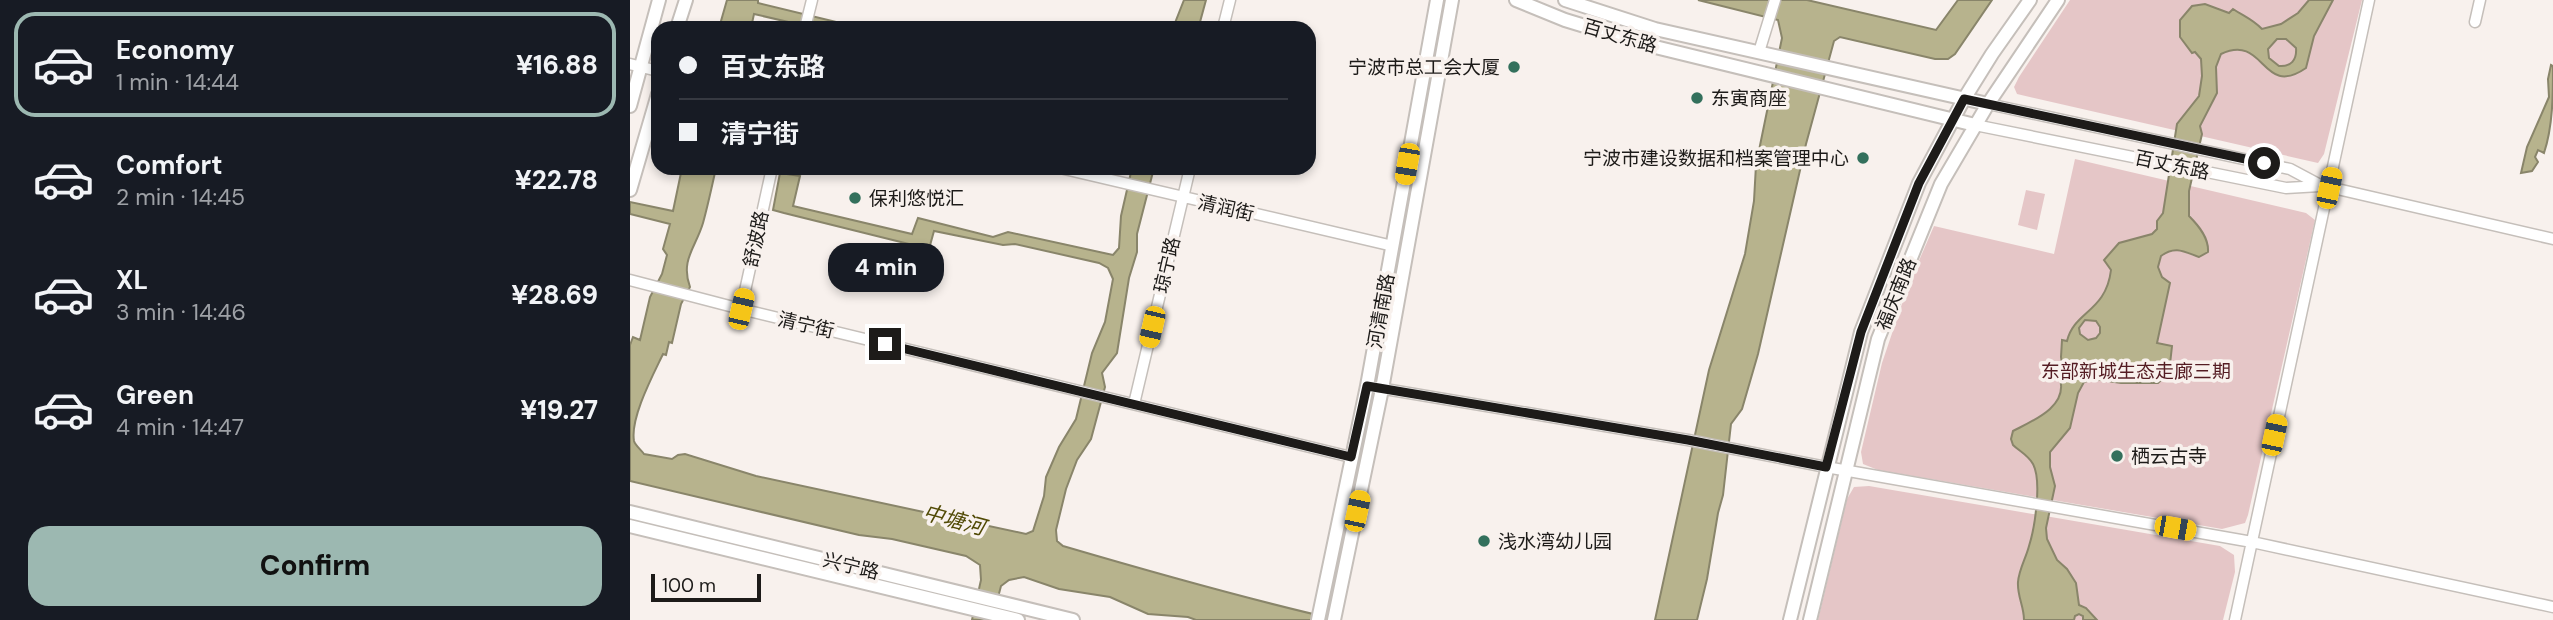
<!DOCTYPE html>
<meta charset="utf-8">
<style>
body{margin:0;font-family:"DM Sans","Noto Sans SC",sans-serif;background:#242831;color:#f1f3f6;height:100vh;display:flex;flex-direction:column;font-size:26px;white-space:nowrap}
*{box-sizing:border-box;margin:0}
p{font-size:23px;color:#9ea1a6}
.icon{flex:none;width:38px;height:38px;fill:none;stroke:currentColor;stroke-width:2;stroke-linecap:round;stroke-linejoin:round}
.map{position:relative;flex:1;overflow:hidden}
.drawer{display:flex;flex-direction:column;background:#171b24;width:630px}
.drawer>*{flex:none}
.banner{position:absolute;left:21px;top:21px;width:665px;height:154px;border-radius:21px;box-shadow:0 4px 10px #0003;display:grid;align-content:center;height:154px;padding:0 28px;background:#171b24}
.scale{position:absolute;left:21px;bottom:18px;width:110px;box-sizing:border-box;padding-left:7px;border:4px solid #1d1b19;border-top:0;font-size:19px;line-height:24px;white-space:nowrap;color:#1d1b19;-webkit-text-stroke:5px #f8f1ed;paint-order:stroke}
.end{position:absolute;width:32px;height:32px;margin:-16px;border:9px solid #1d1b19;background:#fff;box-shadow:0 0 0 4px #fff}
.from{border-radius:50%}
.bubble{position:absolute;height:49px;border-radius:21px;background:#171b24;box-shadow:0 4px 10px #0003;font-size:23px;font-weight:800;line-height:49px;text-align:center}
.car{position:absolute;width:21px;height:42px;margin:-21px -10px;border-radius:9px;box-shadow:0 0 5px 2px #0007;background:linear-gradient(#f5c518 24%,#345 0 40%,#f5c518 0 76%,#345 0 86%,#f5c518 0)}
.banner b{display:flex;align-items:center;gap:24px;height:66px;font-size:26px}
.banner b+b{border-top:2px solid #363941}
.banner i{width:18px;height:18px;background:#f1f3f6}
ul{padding:12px 0 0;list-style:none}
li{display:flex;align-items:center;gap:21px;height:105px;margin:0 14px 10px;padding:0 14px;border:4px solid transparent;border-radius:21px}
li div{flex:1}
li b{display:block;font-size:26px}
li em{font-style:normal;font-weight:800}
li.on{border-color:#9cb8b1}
li>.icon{width:63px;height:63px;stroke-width:1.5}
.button{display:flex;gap:14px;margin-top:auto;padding:14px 28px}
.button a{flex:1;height:80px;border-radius:21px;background:#9cb8b1;color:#111;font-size:28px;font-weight:800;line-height:80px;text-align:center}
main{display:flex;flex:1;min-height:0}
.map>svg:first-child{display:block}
.green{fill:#e5c6c7}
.water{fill:#b7b38d;stroke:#89856a;stroke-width:2;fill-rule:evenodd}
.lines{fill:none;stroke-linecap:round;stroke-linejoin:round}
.minor-casing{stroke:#c5bfba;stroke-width:13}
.major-casing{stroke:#c5bfba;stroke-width:16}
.minor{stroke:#fff;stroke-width:10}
.major{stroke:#fff;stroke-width:12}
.route{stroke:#1d1b19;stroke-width:9}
.poi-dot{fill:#33705c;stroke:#f8f1ed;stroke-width:2.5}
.labels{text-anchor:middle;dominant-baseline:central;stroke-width:7;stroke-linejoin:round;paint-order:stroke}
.street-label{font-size:19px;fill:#1d1b19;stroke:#f8f1ed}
.poi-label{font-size:19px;fill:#1d1b19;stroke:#f8f1ed;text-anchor:start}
.park-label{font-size:19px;fill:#541c23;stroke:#f8f1ed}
.water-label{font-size:21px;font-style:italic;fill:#514a05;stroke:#f8f1ed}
</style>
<main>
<section class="drawer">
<ul>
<li class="on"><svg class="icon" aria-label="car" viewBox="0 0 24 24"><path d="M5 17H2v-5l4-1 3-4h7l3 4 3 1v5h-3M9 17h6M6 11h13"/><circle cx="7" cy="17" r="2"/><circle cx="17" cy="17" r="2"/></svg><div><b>Economy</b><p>1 min · 14:44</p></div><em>¥16.88</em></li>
<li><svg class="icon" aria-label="car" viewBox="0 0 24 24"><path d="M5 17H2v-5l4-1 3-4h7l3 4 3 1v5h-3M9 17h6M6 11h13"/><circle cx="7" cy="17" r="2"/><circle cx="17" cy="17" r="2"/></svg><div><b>Comfort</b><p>2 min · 14:45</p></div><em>¥22.78</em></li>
<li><svg class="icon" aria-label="car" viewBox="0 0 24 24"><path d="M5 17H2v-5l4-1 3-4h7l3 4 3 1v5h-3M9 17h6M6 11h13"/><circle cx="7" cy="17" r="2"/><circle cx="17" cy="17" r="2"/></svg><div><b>XL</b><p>3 min · 14:46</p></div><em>¥28.69</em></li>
<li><svg class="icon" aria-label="car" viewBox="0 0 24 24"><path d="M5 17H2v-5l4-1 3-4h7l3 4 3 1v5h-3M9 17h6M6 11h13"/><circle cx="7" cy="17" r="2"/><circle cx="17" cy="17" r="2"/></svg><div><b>Green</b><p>4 min · 14:47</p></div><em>¥19.27</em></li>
</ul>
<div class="button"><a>Confirm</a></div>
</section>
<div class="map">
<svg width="1923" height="620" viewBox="0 0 1923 620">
<rect width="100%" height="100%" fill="#f8f1ed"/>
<path class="green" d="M1440,0H1732L1694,154L1688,163L1387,94L1384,87L1389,77Z
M1445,159L1676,213L1685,220L1618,515L1615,523L1592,529L1248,470L1233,464L1231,452L1252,363L1278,286L1304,226L1424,254Z
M1396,190L1415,194L1407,230L1388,225Z
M1239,486L1590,546L1604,555L1605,572L1593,620H1188L1217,499L1224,487Z"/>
<path class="water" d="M97,0H128V3L231,28H184L124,14L121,28H89Z
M554,0H576L570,22L566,28H543Z
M1068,0H1177L1306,30L1328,0H1362L1325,54L1318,59H1305L1210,37L1204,41L1176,144L1128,354L1112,409L1101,424L1093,495L1088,513L1077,579L1067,620H1025L1079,370L1115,254L1124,201L1126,165L1152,38L1148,20Z
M1679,0H1703L1684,36L1676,68C1631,99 1636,33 1591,54L1586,67L1587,93L1570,126L1572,134L1559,191V216C1569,226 1579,238 1578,252L1569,257C1555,252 1545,245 1531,256L1528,267L1532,277L1540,283L1527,343L1542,346L1539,373L1528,383H1491L1464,379L1454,382L1448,393L1440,428L1420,452V467L1425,486L1416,528L1417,539L1427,560L1437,569L1446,583L1449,605L1456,608L1467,620H1453V616L1449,614L1445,616L1444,620H1394C1394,606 1387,596 1388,582C1389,569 1396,558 1399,546C1405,527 1412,481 1403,464C1398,455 1389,451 1383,445L1381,439L1383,431C1402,421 1438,407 1430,379L1434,378L1431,357L1432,340L1437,341C1444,311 1476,312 1481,270L1474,260L1489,243L1522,234L1527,229V221L1533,213L1547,124L1569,96L1572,76L1571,59L1565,52L1562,53L1550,37V20L1562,6L1575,4L1599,13L1603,9C1615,17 1622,19 1632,29L1651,24L1668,13ZM1647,39H1656L1666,48C1667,60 1661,67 1649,66L1639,58L1638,49ZM1455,320L1466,321L1470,327V333L1466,338L1458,340L1450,334L1449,328Z
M1921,65L1923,66C1923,94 1923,126 1914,153L1908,150L1905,157L1908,162L1902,171L1891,173L1897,147L1919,97L1918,79Z
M52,168H86C82,186 78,205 73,223C66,247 50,260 60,287L51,304L42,343L39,342L36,355L33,354C23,375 0,418 4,441C5,445 11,450 14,454L42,459L48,455L55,454L126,476L396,534L403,531L414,496L416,477L429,447L446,419L462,353L475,322L483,279L478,268L469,263L385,244L373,245L304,231L299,249L154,213L143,210L150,173L170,176L163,206L282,234L288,218L363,237L378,232L483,255L489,248L491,216L502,168H524L507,234V252L499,278L487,353L472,373L475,387L461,439L447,460L436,489L426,530L427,541L433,546C525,573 616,599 709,620H566L558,617L518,614L480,597L429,589L394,577L379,580L371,586L362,620H342L351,580L350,565L336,556L262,539L229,535L0,481V345L3,337L10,340L20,297L32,274L37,255L33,249L40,224L0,214V202L43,211Z"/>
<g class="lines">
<defs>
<path id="minor" d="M1845,22L1850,0
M175,28L182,0
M593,28L600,0
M1129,52L1145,0
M0,64L28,71
M1358,104L1660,169L1690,185L1923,239
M1345,125L1656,188L1690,186
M430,168L763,246
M0,280L111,309L721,457
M111,309L142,168
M737,386L1058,440L1196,467L1622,542L1923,607
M504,404L560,168
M1605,620L1739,0"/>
<path id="major" d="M886,0L935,20L1017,45L1345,125
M935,0L1025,29L1358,104
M47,28L56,0
M0,106L29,0
M0,190L28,94
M0,512L443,620
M0,526L388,620
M688,620L737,386L807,0
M704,620L752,389L822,0
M1160,620L1231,332L1289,183L1334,99L1362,54L1400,0
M1180,620L1248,339L1311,184L1358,104L1428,0"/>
</defs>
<use href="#minor" class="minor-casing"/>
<use href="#major" class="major-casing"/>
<use href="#minor" class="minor"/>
<use href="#major" class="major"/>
</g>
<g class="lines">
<path class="route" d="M255,344L721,457L737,386L1058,440L1196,467L1231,332L1289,183L1334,99L1634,163"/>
</g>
<g class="poi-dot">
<circle cx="884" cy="67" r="7"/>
<circle cx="1067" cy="98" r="7"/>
<circle cx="1233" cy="158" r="7"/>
<circle cx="225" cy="198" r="7"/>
<circle cx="1487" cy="456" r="7"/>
<circle cx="854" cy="541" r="7"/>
</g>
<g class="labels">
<g class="street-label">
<text transform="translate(990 36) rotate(16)">百丈东路</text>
<text transform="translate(1542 165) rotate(12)">百丈东路</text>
<text transform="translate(596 208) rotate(13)">清润街</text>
<text transform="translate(126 239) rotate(-78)">舒波路</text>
<text transform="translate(537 265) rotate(-77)">琼宁路</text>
<text transform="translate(1266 294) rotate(-68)">福庆南路</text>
<text transform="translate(751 311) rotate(-80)">河清南路</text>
<text transform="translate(176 325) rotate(13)">清宁街</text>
<text transform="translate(221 566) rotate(14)">兴宁路</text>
</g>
<g class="poi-label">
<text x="870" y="67" text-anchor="end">宁波市总工会大厦</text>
<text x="1081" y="98">东寅商座</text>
<text x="1219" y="158" text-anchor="end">宁波市建设数据和档案管理中心</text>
<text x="239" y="198">保利悠悦汇</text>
<text x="1501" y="456">栖云古寺</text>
<text x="868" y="541">浅水湾幼儿园</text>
</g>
<g class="park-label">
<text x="1506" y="371">东部新城生态走廊三期</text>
</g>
<g class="water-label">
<text transform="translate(324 520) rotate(15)">中塘河</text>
</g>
</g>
</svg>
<div class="scale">100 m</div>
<i class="end from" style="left:1634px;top:163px"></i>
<i class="end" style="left:255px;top:344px"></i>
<div class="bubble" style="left:198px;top:243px;width:116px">4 min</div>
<i class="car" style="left:777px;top:164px;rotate:190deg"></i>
<i class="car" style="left:1699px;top:188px;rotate:12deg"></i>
<i class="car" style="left:111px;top:309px;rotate:13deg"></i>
<i class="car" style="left:522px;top:327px;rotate:193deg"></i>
<i class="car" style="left:1644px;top:435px;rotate:12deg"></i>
<i class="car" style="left:727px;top:511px;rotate:12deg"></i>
<i class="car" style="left:1545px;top:528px;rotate:100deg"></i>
<div class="banner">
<b><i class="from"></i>百丈东路</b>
<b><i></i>清宁街</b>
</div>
</div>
</main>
